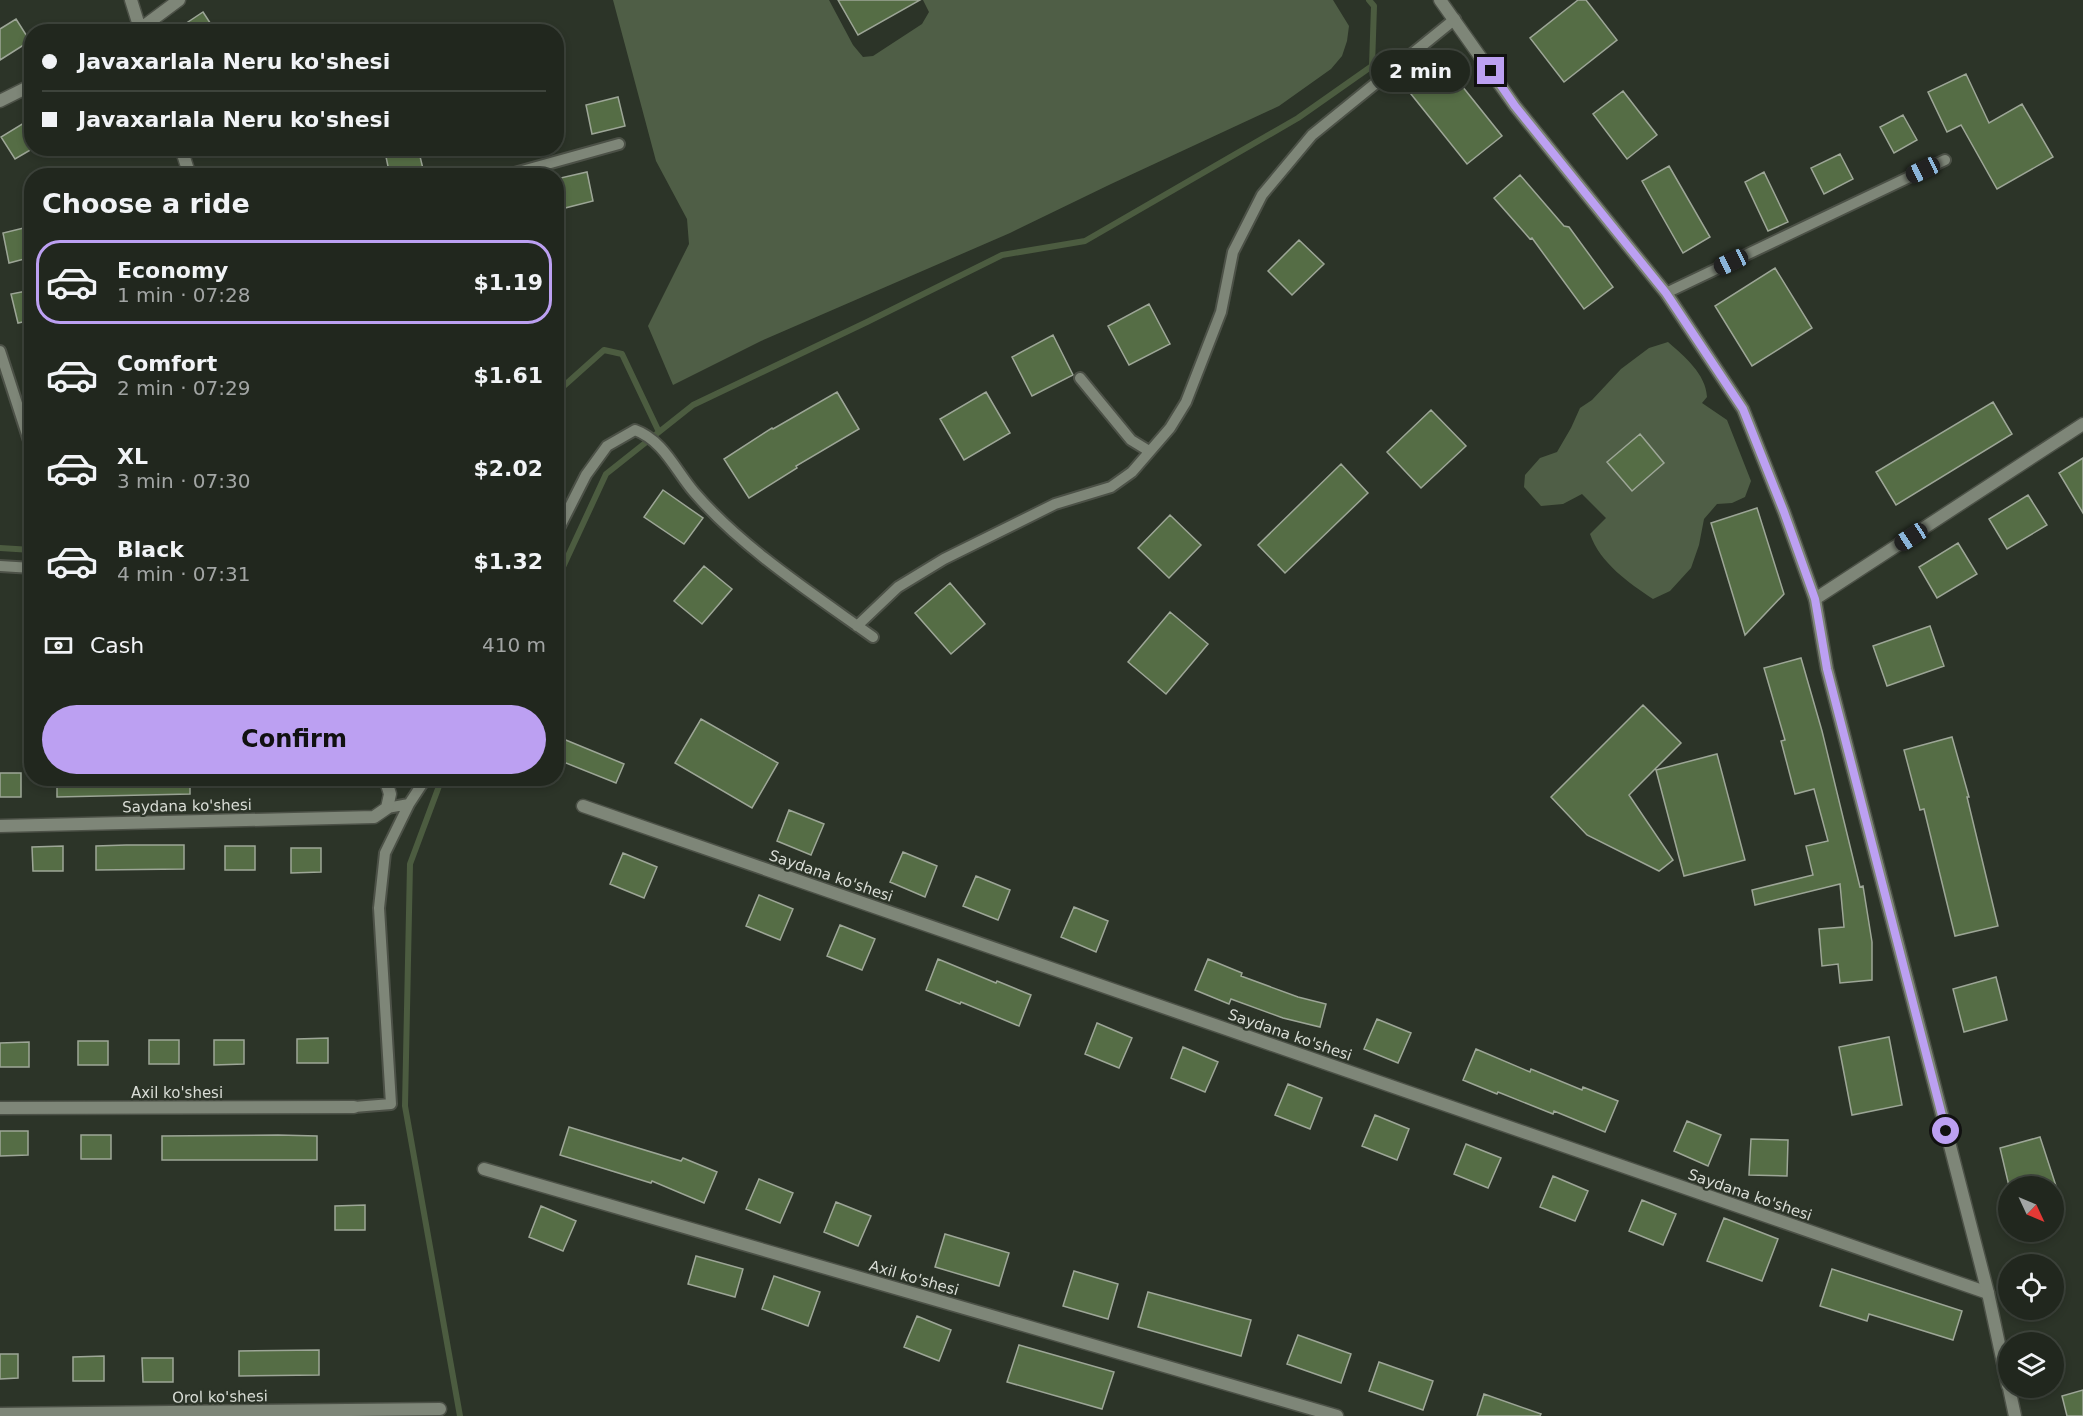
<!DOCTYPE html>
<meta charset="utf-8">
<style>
body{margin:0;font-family:"DejaVu Sans",sans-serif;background:#292f27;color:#f1f3f6;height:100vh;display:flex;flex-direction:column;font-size:22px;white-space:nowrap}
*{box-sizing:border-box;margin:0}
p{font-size:20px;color:#a2a5a4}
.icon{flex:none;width:33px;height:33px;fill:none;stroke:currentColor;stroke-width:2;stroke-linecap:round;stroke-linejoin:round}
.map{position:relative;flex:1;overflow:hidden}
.side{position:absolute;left:24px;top:168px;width:540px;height:618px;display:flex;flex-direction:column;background:#21271e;border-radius:24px;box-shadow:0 3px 9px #0003,0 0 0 2px #3e443c}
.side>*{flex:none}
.guide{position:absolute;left:24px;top:24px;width:540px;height:132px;border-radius:24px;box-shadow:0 3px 9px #0003,0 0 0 2px #3e443c;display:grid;align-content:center;height:132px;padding:0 18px;background:#21271e}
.needle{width:39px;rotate:134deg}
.fabs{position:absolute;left:1998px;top:1176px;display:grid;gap:12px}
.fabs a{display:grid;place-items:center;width:66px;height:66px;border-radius:50%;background:#21271e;box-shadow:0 3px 9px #0003,0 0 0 2px #3e443c;font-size:30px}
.end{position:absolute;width:27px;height:27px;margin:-14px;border:8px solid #bca0f2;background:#111;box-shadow:0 0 0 3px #111}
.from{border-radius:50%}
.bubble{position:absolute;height:42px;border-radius:21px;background:#21271e;box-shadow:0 3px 9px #0003,0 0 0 2px #3e443c;font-size:20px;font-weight:800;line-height:42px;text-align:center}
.car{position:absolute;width:18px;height:36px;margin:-18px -9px;border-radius:8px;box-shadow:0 0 4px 2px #0007;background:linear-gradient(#222 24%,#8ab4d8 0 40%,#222 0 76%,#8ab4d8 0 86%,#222 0)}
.guide b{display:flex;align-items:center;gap:21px;height:57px;font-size:22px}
.guide b+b{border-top:2px solid #3e443c}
.guide i{width:15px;height:15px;background:#f1f3f6}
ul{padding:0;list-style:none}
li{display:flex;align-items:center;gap:18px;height:84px;margin:0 12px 9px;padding:0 6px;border:3px solid transparent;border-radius:24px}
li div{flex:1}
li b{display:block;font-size:22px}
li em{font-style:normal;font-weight:800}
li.current{border-color:#bca0f2}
li>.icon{width:54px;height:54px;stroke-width:1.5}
h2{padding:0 18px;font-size:27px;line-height:72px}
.pay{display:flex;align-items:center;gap:15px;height:66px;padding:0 18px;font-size:22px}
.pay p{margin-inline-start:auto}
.cta{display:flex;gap:12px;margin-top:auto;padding:12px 18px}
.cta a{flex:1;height:69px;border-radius:36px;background:#bca0f2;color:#111;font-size:24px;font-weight:800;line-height:69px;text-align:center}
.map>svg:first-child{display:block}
.green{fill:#4f5e46}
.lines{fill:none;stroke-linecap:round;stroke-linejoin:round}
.stream{stroke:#4c5c40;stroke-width:6}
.building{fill:#556d45;stroke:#9da697;stroke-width:1.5}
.service-casing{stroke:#4c5147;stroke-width:14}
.minor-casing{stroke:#4c5147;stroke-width:15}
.tertiary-casing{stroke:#4c5147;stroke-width:15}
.service{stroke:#7e8678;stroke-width:10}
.minor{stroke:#7e8678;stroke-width:12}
.tertiary{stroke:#7e8678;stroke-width:12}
.route{stroke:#bca0f2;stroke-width:8}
.labels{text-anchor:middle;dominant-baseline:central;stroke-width:4.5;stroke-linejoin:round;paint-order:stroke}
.street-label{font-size:15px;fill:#d9ddd6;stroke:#2c3428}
</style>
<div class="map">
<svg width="2083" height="1416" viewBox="0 0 2083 1416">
<rect width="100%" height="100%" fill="#2c3428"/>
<path class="green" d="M613,0H829L853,45L863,57L873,56L922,24L929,12L923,0H1333L1349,26L1347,41L1342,56L1331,69L1279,106L1111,184L1010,233L761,341L673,385L648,326L689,244L687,219L656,161Z
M1668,342C1684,356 1706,374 1707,397L1702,403L1727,420L1751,481L1745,497L1732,503L1717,504L1704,519L1699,545L1691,568L1670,591L1653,599C1629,583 1600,563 1590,534L1606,518L1582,494L1563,504L1541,506L1524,487L1525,475L1540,458L1557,452L1571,428L1580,408L1592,400L1621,369L1649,348Z"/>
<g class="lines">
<path class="stream" d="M556,393L604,350L622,354L659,432
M0,548L32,550
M556,582L606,474L693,405L867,322L1002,255L1085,241L1298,118L1372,66L1374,6L1369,0
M442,778L410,864L405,1106L460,1416"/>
</g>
<path class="building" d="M838,0H920L858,35Z
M1578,0H1586L1617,40L1564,82L1530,38Z
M203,12L216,32H173Z
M16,19L30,41L0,60V29Z
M1438,56L1502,136L1467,164L1403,84Z
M1966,74L1989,123L2022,104L2053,157L1997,189L1961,125L1947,132L1928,92Z
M1623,91L1657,135L1627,159L1593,114Z
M618,97L625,126L592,134L586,105Z
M1903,115L1917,140L1894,153L1880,127Z
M32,118V149L15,159L1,137Z
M398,148H418L424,173L414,176H390L385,152Z
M1840,154L1853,179L1824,194L1811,168Z
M1669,166L1710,237L1683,253L1642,181Z
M587,172L593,201L561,209L556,190V179Z
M1764,172L1788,222L1768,231L1745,182Z
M1520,175L1564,226L1569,227L1613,287L1584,309L1532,238L1530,239L1494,198Z
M32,226V257L9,263L3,233Z
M1299,240L1324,264L1292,295L1268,271Z
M1775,268L1812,328L1752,366L1715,306Z
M32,290V320L18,323L11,294Z
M1149,304L1170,344L1129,365L1108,326Z
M1053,335L1073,375L1032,396L1012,357Z
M837,392L859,429L796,466L797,468L749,498L724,459L772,428L773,429Z
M986,392L1010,433L964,460L940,419Z
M1993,402L2012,434L1896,505L1876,472Z
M1431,410L1466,446L1421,488L1387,452Z
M1640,434L1664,463L1632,491L1607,462Z
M2083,458V513L2059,473Z
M1341,464L1368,493L1285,573L1258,545Z
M663,490L703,518L684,544L644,517Z
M2028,495L2047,525L2007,549L1989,519Z
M1757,508L1784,594L1745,635L1711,523Z
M1170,515L1201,545L1169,578L1138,548Z
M1958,543L1977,574L1937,598L1919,567Z
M704,566L732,589L702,624L674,601Z
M950,583L985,624L951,654L915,613Z
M1170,612L1208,644L1166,694L1128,662Z
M1930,626L1944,666L1887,686L1873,646Z
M1801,658L1822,731L1860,887L1863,886L1872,942V980L1840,983L1838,964L1822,966L1819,929L1844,927L1840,884L1755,905L1752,890L1813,875L1806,846L1828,841L1814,789L1795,794L1781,741L1785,740L1764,668Z
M1643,705L1681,743L1629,795L1673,860L1659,871L1587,835L1551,797Z
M701,719L778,763L752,808L675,763Z
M556,736L624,764L616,783L556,759Z
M1952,737L1969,797H1967L1998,926L1955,936L1924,809L1920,810L1904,750Z
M1717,754L1745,860L1684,876L1656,770Z
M0,773H21V797H0Z
M57,778H190V794L57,797Z
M789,810L824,824L811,855L777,841Z
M126,845H184V869L96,870V846Z
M63,846V871H33L32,847Z
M225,846H255V870H225Z
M291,848H321V872L291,873Z
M903,852L937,866L925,897L890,882Z
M623,853L657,867L644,898L610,884Z
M976,876L1010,890L998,920L963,906Z
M759,895L793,909L780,940L746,926Z
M1074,907L1108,921L1096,952L1061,937Z
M840,925L875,939L862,970L827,956Z
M938,959L996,983L997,981L1031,995L1019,1026L961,1002L960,1004L926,990Z
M1208,959L1242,973L1241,976L1298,997L1326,1004L1320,1027L1283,1018L1231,999L1229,1004L1195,990Z
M1996,977L2007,1020L1964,1032L1953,989Z
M1377,1019L1411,1033L1398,1063L1364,1049Z
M1097,1023L1132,1038L1119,1068L1085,1054Z
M1889,1037L1902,1105L1852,1115L1839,1047Z
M328,1038V1063H297V1039Z
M149,1040H179V1064H149Z
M214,1040H244V1064L214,1065Z
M78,1041H108V1065H78Z
M29,1042V1067H0V1043Z
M1183,1047L1218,1062L1205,1092L1171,1078Z
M1476,1049L1530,1072L1531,1069L1582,1090L1583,1087L1618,1101L1605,1132L1554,1111L1553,1114L1498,1092L1497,1094L1463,1080Z
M1288,1084L1322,1098L1310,1129L1275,1115Z
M1375,1115L1409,1129L1397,1160L1362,1146Z
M1687,1121L1721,1135L1708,1166L1674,1151Z
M569,1127L681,1161L683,1158L717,1172L704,1203L652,1181L651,1183L560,1155Z
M0,1131H28V1155L0,1156Z
M81,1135H111V1159H81Z
M278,1135L317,1136V1160H162V1136Z
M2040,1137L2056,1186H2009L2000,1148Z
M1751,1139L1788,1140L1787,1176L1749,1175Z
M1466,1144L1501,1158L1488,1188L1454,1174Z
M1553,1176L1588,1191L1575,1221L1540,1207Z
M759,1179L793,1193L780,1223L746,1209Z
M1642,1200L1676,1214L1663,1245L1629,1231Z
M836,1202L871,1216L858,1246L824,1232Z
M365,1205V1230H335V1206Z
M541,1206L576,1221L563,1251L529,1237Z
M1724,1218L1778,1239L1762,1281L1707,1261Z
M945,1234L1009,1253L999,1286L935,1267Z
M696,1256L743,1269L735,1297L688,1284Z
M1832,1269L1962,1311L1953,1340L1869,1314L1867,1321L1820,1306Z
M1074,1271L1118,1284L1108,1319L1063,1306Z
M774,1276L820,1292L808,1326L762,1309Z
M1148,1292L1251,1320L1241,1356L1138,1327Z
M917,1316L951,1330L939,1361L904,1347Z
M1298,1335L1351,1354L1341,1383L1287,1364Z
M1019,1345L1114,1372L1102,1409L1007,1382Z
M319,1350V1375L239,1376V1351Z
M0,1354H18V1378L0,1379Z
M104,1356V1381H73V1357Z
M142,1358H173V1382H143Z
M1379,1362L1433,1381L1423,1410L1369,1391Z
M2083,1390V1416H2067L2062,1396Z
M1484,1394L1541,1414L1540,1416H1477Z"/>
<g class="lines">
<defs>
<path id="service" d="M504,176L619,144
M1666,293L1945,160
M0,351L32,450
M1080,378L1131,440L1149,451
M556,534L586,475L607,446L635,430C663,440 676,471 694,492C742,548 813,594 873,637
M0,566L32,568
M857,626L898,587L944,559L1055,504L1111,487L1132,472L1170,428L1186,402L1221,312L1233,252L1262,195L1312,135L1455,19
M387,808L409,804L426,778
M354,1107L391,1104L379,908L385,853L409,804"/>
<path id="minor" d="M131,0L141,32
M136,32L179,0
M0,101L32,85
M181,148L190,176
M1815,599L2083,424
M583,806L1988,1293
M0,826L374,817L387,808L390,794L385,778
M0,1108L354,1107
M484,1169L1337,1416
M0,1414L440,1409"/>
<path id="tertiary" d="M1440,0L1515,106L1666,293L1743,409L1784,512L1815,599L1827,669L1988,1293L2008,1386
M2009,1388L2015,1416"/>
</defs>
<use href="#service" class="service-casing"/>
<use href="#minor" class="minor-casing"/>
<use href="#tertiary" class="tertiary-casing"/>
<use href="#service" class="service"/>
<use href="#minor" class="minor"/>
<use href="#tertiary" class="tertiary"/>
</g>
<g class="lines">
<path class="route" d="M1491,71L1515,106L1666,293L1743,409L1784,512L1815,599L1827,669L1946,1131"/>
</g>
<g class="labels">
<g class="street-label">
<text transform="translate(187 806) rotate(-1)">Saydana ko'shesi</text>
<text transform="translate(831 876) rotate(19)">Saydana ko'shesi</text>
<text transform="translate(1290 1035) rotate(19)">Saydana ko'shesi</text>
<text x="177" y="1093">Axil ko'shesi</text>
<text transform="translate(1750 1195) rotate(19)">Saydana ko'shesi</text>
<text transform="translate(914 1278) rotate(16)">Axil ko'shesi</text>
<text transform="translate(220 1397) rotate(-1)">Orol ko'shesi</text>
</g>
</g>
</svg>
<div class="fabs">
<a><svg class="needle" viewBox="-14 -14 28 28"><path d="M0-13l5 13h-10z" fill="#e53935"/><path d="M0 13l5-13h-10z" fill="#a2a5a4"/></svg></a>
<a><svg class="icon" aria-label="locate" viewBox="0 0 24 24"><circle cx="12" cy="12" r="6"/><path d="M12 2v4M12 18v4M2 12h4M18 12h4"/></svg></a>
<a><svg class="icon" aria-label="layers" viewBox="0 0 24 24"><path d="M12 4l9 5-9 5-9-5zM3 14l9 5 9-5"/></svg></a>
</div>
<i class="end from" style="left:1946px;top:1131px"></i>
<i class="end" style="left:1491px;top:71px"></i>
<div class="bubble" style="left:1371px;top:50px;width:99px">2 min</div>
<i class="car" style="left:1923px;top:170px;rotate:245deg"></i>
<i class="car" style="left:1731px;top:262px;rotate:245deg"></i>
<i class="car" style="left:1911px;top:537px;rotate:237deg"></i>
<div class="guide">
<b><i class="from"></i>Javaxarlala Neru ko'shesi</b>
<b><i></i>Javaxarlala Neru ko'shesi</b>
</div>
<section class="side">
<h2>Choose a ride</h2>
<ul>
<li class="current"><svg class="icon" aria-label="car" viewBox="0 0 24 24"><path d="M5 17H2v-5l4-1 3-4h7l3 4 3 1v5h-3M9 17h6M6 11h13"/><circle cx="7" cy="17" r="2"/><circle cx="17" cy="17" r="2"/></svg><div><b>Economy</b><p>1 min · 07:28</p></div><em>$1.19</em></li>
<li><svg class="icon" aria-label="car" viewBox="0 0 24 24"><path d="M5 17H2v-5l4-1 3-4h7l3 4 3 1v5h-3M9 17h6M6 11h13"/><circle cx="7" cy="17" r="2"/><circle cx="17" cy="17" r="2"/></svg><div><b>Comfort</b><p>2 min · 07:29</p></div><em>$1.61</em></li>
<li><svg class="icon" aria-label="car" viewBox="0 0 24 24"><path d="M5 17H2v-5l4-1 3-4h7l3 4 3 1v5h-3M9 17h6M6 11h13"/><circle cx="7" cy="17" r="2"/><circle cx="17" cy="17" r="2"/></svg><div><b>XL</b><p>3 min · 07:30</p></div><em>$2.02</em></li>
<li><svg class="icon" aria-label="car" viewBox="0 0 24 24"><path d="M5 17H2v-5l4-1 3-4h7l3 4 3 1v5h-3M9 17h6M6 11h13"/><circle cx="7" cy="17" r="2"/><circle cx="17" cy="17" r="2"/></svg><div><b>Black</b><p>4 min · 07:31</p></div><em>$1.32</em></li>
</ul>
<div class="pay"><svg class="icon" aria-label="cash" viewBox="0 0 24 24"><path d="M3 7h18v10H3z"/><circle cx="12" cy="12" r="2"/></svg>Cash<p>410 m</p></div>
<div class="cta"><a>Confirm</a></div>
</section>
</div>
